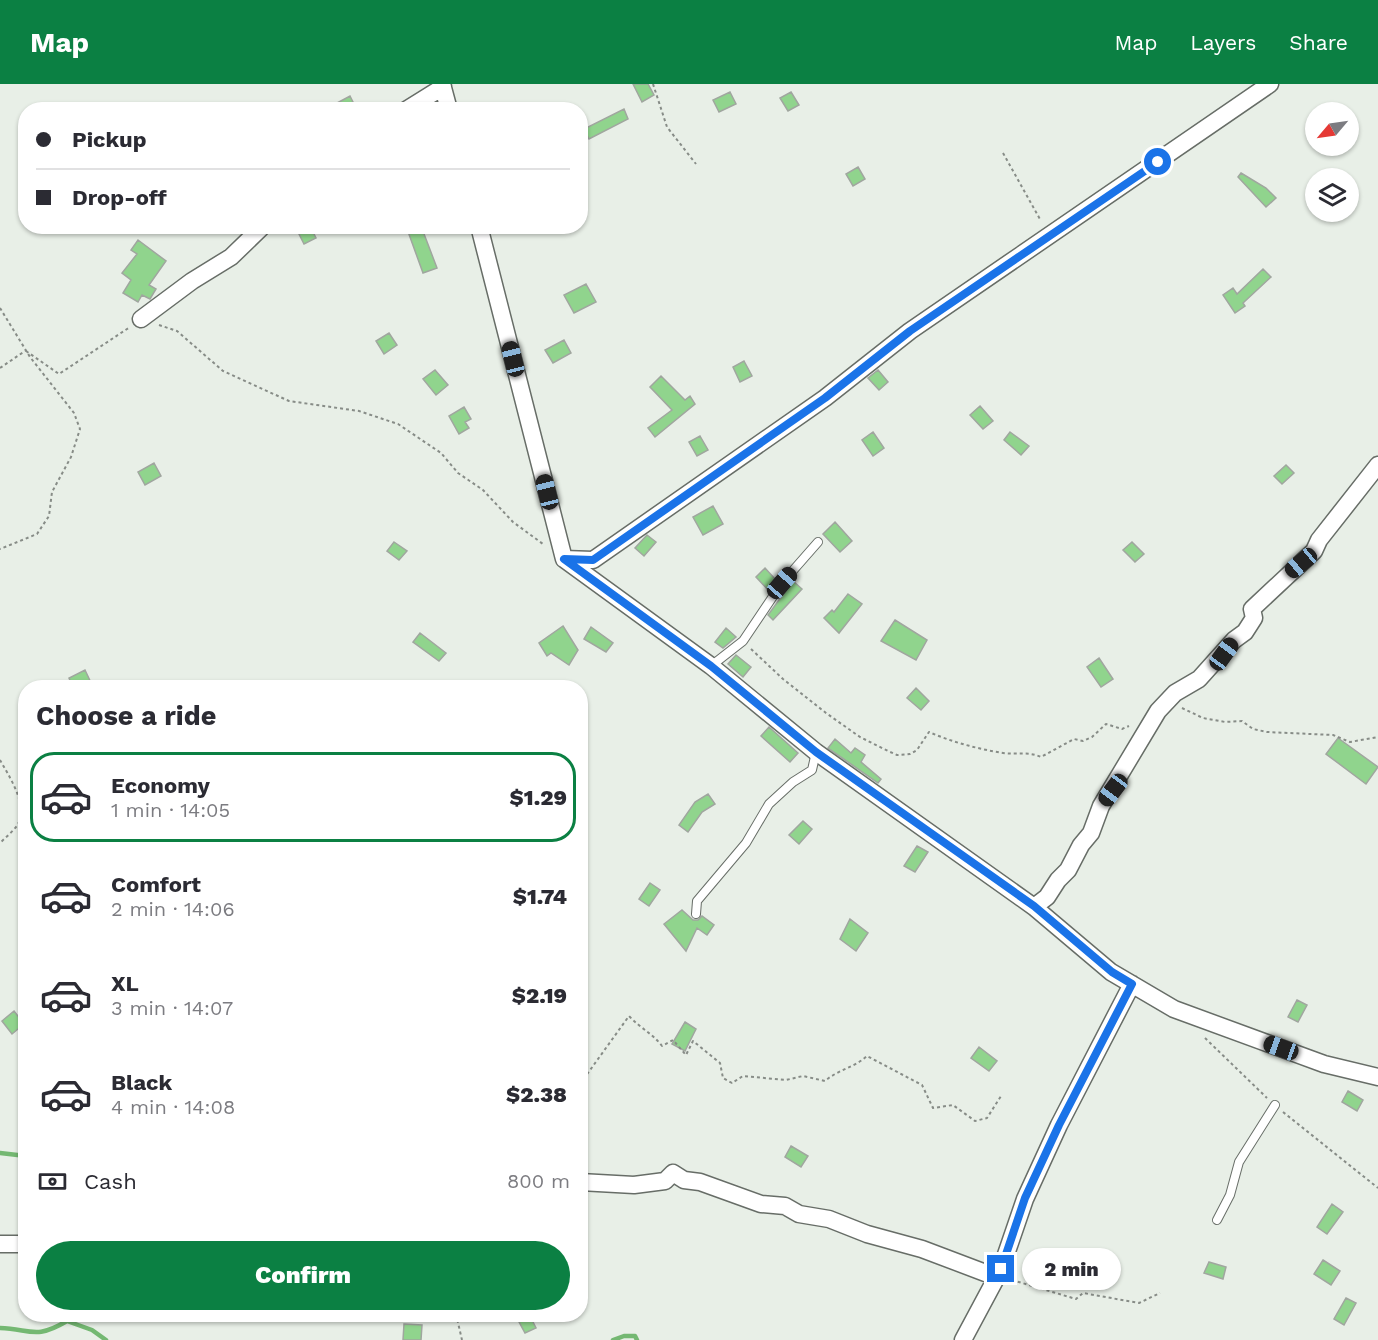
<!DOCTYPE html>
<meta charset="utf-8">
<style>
body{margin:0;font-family:"Work Sans",sans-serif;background:#f7f7f7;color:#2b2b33;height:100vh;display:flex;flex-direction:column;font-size:22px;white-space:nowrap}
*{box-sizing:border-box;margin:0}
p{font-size:20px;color:#7c7c81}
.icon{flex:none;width:33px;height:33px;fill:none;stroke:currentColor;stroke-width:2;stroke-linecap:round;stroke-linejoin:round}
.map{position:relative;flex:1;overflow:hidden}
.sheet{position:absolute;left:18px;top:596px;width:570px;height:642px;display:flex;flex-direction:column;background:#fff;border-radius:24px;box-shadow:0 2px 4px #0004}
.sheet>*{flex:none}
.banner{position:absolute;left:18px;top:18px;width:570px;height:132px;border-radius:24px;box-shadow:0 2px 4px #0004;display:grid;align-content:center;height:132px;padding:0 18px;background:#fff}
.needle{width:39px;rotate:241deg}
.tools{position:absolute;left:1305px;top:18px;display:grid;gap:12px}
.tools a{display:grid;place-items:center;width:54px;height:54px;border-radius:50%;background:#fff;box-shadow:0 2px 4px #0004;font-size:30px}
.end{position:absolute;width:27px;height:27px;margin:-14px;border:8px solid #1a73e8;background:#fff;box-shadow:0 0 0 3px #fff}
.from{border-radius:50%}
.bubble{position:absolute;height:42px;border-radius:21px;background:#fff;box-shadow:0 2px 4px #0004;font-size:20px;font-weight:800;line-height:42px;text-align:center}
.car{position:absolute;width:18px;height:36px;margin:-18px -9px;border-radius:8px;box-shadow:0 0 4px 2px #0007;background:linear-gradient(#222 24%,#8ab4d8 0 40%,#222 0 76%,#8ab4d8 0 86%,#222 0)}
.banner b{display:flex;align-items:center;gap:21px;height:57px;font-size:22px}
.banner b+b{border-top:2px solid #e1e1e2}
.banner i{width:15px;height:15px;background:#2b2b33}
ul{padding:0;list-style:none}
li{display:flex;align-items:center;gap:18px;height:90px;margin:0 12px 9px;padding:0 6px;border:3px solid transparent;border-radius:24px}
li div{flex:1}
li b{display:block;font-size:22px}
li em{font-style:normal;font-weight:800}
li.current{border-color:#0b8043}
li>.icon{width:54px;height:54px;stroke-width:1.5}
h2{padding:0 18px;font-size:27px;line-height:72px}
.pay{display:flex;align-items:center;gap:15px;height:66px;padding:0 18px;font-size:22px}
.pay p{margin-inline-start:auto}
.primary-button{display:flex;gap:12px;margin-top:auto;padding:12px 18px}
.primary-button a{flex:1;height:69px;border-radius:36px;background:#0b8043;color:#fff;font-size:24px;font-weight:800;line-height:69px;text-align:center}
header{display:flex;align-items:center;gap:36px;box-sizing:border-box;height:84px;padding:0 30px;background:#0b8043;color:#fff}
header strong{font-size:28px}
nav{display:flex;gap:33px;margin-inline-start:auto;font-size:21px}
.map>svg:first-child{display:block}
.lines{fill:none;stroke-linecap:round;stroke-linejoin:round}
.stream{stroke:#74b872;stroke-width:4.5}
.building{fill:#90d48d;stroke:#a0a69f;stroke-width:1.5}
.service-casing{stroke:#676d67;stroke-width:10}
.minor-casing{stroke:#676d67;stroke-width:19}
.path{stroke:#878c87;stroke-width:2;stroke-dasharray:3 3;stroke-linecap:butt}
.service{stroke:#fff;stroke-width:8}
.minor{stroke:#fff;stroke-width:16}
.route{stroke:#1a73e8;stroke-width:8}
</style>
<header>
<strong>Map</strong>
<nav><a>Map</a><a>Layers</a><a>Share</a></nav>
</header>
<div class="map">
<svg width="1378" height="1256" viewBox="0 0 1378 1256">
<rect width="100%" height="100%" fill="#e8efe7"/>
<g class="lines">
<path class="stream" d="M0,1069L26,1072
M0,1244C31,1245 35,1256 67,1237L92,1246L106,1256
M613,1256L624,1252H635L637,1256"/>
</g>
<path class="building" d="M633,0H648L654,11L642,18Z
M730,8L736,20L719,28L713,16Z
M791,8L799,21L788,27L780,14Z
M350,12L357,26H324Z
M624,25L628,35L589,55L584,45Z
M858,83L865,95L853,102L846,90Z
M1241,89L1266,104L1276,114L1266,123L1238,93Z
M305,142H310L316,154L304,160L297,146Z
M406,142H421L437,184L423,189Z
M138,156L166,177L149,201L156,205L150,215L142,211L138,218L123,209L131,196L122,189L137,170L131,166Z
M1263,185L1271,193L1243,219L1245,222L1235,229L1223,211L1233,204L1237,210Z
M586,200L596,218L574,229L564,211Z
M389,249L397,261L384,270L376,257Z
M564,256L571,269L553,279L545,266Z
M744,277L752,292L740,298L733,283Z
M435,286L448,301L436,311L423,295Z
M878,286L888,298L879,306L868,294Z
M661,292L685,316L690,312L695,320L655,353L648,344L672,326L650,303Z
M980,322L993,337L983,345L970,331Z
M464,323L471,335L465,338L469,344L459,350L449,332Z
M873,348L884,364L873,372L862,356Z
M1010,348L1029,362L1021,371L1004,356Z
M700,352L708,366L697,372L689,358Z
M154,379L161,392L145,401L138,388Z
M1286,381L1294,389L1282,400L1274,392Z
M713,422L723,440L703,451L693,433Z
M835,438L852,457L840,468L823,450Z
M647,451L656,458L644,472L635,464Z
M394,458L407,467L399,476L387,467Z
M1132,458L1144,470L1135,478L1123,466Z
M765,484L776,496L769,507L756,493Z
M793,497L802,505L773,536L768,531Z
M848,510L862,520L839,549L824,534L832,526L834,528Z
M895,536L927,556L916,576L881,557Z
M563,542L578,566L569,581L551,569L547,572L539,559Z
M591,543L613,559L606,568L584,555Z
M726,544L736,553L723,564L715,558Z
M420,549L446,569L439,577L413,558Z
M736,571L751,583L743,593L728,580Z
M1099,574L1113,595L1101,603L1087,583Z
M85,586L93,603H73L69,594Z
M916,604L929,617L921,626L907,614Z
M769,643L798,669L790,678L761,652Z
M1338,654L1378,683L1366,700L1326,670Z
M835,655L851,669L855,664L865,671L861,678L881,695L878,699L828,664Z
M708,710L715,720L702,728L688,748L679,741L695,718Z
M803,737L812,745L799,760L789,751Z
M917,762L928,768L915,788L904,782Z
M650,799L660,806L649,822L639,815Z
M682,826L693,836H698L702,832L714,841L707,851L697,844L686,867L664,840Z
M850,835L868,849L856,867L840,855Z
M1297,916L1307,921L1298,938L1288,933Z
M14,927L24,940L12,950L2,937Z
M685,938L696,945L685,967L672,960Z
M979,963L997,977L989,987L971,974Z
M1348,1007L1363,1016L1357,1027L1342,1018Z
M791,1062L808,1072L801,1083L785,1073Z
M1332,1120L1343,1128L1327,1150L1317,1143Z
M1323,1176L1340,1187L1331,1201L1314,1190Z
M1209,1178L1226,1183L1223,1195L1204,1189Z
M1346,1214L1356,1219L1344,1241L1334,1235Z
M529,1230L536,1244L525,1249L518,1236Z
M404,1240L422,1241L421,1256H403Z"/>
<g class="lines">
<defs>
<path id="service" d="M711,582L743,557L782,499L818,458
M696,830L697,817L746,759L769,720L793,698L812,686L816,668
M1217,1136L1230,1111L1239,1078L1275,1021"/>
<path id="minor" d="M442,0L449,26
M406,26L443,3
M479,142L564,475L593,476L825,314L910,247L1270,0
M141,235L192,197L231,173L263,142
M564,475L711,582L816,668L1034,823L1111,888L1174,925L1324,980L1378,993
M1034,823L1047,813L1058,796L1068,786L1081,761L1091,749L1101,722L1158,627L1175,609L1199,595L1234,556L1245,548L1254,534L1252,525L1314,467L1319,456L1378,381
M580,1098L634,1101L665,1097L673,1089L684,1096L700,1098L761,1120L785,1122L799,1130L829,1135L867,1150L922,1165L996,1193
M0,1160H26
M963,1256L1001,1185L1025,1115L1059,1041L1132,900"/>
</defs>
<use href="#service" class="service-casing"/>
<use href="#minor" class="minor-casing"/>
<path class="path" d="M653,0L667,43L696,80
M1003,69L1041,137
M0,224L30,273L74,329L80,345L71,373L52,408L49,432L37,450L0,465
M159,241L177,247L223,287L289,317L359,327L398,340L441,369L458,389L483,406L513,438L543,460
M26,267L59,290L130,243
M0,284L25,267
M751,565L783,595L826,629L860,653L888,667L897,671L910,670L917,666L929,648C952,658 978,665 1003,669C1017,671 1028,667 1041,673L1074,655L1083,657L1092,653L1106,640L1122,645L1129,642
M1182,624L1203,634L1225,638L1242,637L1253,645L1267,648L1333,651L1350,658L1378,653
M0,676C9,692 27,719 19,738C16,745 6,753 0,759
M1205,954L1267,1014
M580,1000L629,932C640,944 652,949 662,962L673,956L686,971L693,957L720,979L723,994L732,999L743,992L786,996L803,992L825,997C839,985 854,984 867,972L922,1001L933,1024L953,1021L975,1037L987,1034L1001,1012
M1283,1028L1378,1104
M1012,1196L1076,1215L1083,1209L1139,1219L1160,1209
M456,1230L462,1256"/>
<use href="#service" class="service"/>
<use href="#minor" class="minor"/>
</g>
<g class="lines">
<path class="route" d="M1001,1185L1025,1114L1059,1041L1132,900L1112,888L1034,822L816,668L711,582L564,475L593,476L825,314L910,247L1158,78"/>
</g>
</svg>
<div class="tools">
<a><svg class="needle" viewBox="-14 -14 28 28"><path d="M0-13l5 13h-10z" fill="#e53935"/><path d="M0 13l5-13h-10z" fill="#7c7c81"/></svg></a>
<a><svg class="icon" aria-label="layers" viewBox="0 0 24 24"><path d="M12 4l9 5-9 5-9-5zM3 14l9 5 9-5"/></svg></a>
</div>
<i class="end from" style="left:1158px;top:78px"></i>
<i class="end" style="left:1001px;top:1185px"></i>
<div class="bubble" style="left:1022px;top:1164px;width:99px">2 min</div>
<i class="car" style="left:513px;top:275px;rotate:346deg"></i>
<i class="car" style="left:547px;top:408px;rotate:346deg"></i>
<i class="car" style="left:1301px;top:479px;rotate:230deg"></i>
<i class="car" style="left:782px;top:499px;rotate:41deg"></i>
<i class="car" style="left:1224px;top:570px;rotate:36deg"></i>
<i class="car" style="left:1113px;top:706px;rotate:217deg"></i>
<i class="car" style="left:1281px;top:964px;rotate:290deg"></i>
<div class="banner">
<b><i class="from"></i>Pickup</b>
<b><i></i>Drop-off</b>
</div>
<section class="sheet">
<h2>Choose a ride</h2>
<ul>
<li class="current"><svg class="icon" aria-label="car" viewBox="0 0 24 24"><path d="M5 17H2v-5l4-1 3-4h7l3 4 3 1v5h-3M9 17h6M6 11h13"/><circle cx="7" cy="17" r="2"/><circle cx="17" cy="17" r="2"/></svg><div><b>Economy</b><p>1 min · 14:05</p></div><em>$1.29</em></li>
<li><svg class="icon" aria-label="car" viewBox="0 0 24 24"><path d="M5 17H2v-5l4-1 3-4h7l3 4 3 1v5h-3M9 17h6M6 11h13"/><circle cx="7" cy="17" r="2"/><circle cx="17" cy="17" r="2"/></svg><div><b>Comfort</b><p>2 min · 14:06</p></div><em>$1.74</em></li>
<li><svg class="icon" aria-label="car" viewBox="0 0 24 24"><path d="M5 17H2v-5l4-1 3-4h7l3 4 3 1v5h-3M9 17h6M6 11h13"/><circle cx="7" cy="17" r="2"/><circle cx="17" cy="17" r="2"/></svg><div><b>XL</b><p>3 min · 14:07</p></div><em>$2.19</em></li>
<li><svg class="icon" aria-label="car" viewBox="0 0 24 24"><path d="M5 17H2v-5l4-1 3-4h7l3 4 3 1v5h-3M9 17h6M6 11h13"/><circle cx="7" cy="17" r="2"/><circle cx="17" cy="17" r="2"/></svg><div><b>Black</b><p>4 min · 14:08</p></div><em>$2.38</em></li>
</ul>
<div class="pay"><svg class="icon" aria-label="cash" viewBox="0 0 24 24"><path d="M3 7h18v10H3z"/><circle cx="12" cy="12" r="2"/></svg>Cash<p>800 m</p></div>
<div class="primary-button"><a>Confirm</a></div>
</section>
</div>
